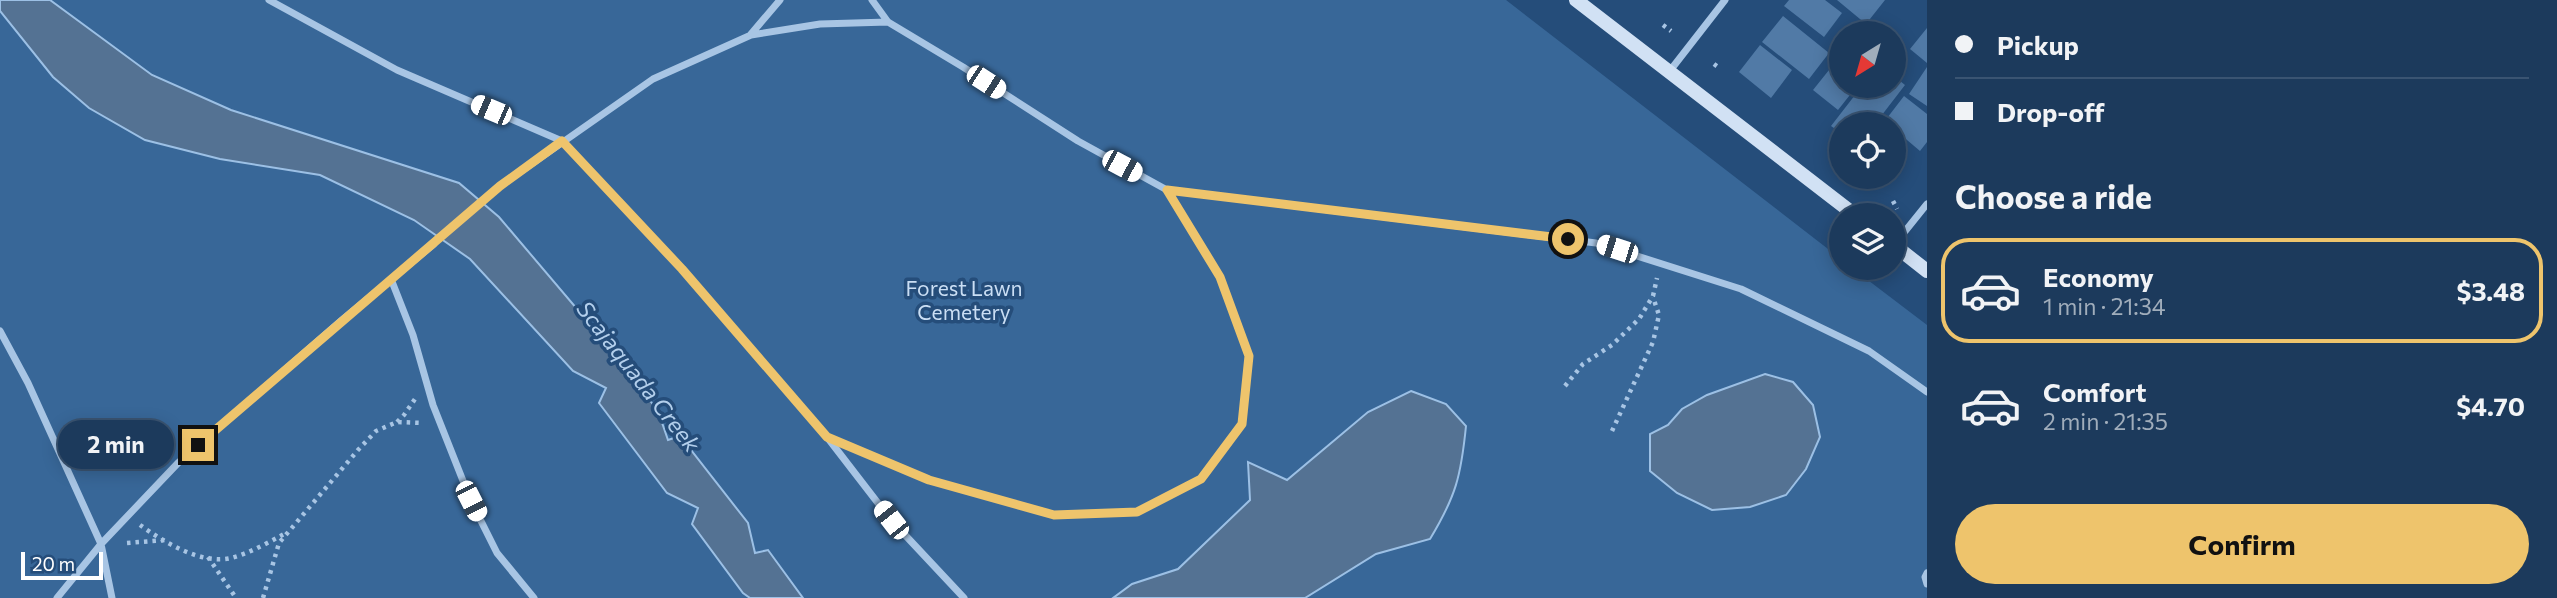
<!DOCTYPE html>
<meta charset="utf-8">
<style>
body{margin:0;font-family:Commissioner,sans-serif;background:#254162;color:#f1f3f6;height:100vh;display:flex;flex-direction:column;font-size:26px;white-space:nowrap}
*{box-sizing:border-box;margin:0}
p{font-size:23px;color:#a0adbb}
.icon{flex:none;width:38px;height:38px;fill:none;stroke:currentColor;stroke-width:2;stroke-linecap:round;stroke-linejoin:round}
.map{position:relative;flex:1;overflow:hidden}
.side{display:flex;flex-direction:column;background:#1c3a5c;width:630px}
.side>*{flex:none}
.top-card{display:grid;align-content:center;height:154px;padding:0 28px;background:#1c3a5c}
.needle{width:46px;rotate:217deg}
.tools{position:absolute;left:1829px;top:21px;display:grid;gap:14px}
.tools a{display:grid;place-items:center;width:77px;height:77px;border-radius:50%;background:#1c3a5c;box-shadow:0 4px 18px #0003,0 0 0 2px #3a5472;font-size:35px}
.scale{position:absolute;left:21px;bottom:18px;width:82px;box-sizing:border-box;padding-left:7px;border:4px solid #fff;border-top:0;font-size:19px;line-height:24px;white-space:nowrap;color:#fff;-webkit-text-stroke:5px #254d7a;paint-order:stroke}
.end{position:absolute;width:32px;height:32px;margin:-16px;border:9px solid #eec46c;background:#111;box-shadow:0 0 0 4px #111}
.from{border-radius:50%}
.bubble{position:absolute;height:49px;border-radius:24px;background:#1c3a5c;box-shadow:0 4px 18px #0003,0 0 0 2px #3a5472;font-size:23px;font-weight:700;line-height:49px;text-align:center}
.car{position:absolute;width:21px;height:42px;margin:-21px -10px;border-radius:9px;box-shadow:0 0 5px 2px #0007;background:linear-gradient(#fff 24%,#345 0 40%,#fff 0 76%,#345 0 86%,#fff 0)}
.top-card b{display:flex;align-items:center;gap:24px;height:66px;font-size:26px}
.top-card b+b{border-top:2px solid #3a5472}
.top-card i{width:18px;height:18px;background:#f1f3f6}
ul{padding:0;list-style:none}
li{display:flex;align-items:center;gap:21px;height:105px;margin:0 14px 10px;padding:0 14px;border:4px solid transparent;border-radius:28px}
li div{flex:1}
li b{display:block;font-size:26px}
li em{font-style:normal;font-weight:700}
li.on{border-color:#eec46c}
li>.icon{width:63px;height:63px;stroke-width:1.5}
h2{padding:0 28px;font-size:32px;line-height:84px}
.primary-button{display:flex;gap:14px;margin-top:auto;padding:14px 28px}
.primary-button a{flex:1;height:80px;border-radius:42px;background:#eec46c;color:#111;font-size:28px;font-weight:700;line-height:80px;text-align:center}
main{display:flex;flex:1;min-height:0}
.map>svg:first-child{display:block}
.green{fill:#386798}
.water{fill:#547293;stroke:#9cc0e5;stroke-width:2}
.building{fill:#517aa6}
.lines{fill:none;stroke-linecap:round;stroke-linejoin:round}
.path{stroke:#a8c5e4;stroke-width:4.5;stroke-dasharray:3.5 5;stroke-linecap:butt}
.lane{stroke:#a8c5e4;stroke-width:5}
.street{stroke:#a8c5e4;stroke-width:7}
.secondary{stroke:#d1e1f4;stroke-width:14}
.route{stroke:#eec46c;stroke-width:9}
.labels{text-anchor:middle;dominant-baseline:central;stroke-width:7;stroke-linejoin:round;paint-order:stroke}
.park-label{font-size:21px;fill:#cadef4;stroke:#254d7a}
.water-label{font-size:23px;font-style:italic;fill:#b3cfec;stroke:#254d7a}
</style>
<main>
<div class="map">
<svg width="1927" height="598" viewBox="0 0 1927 598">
<rect width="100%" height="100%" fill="#254d7a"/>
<path class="green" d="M0,0H1506L1841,259V268H1852L1927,325V598H0Z"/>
<path class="water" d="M0,0H50L152,75L231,110L459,183L499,217L605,342L658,411L668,440L680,436L748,523L755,553L768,550L803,598H750L743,593L692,524L698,508L667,493L599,403L606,388L573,371L470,259L414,220L320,175L220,159L145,140L89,108L53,77L0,11Z
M1765,374L1793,382L1813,405L1820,437L1806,469L1786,495L1750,507L1712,510L1677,493L1650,471V434L1668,425L1682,409L1707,395Z
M1411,391L1446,404L1466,426C1461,476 1456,496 1430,539L1376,554L1305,598H1113L1132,584L1178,569L1250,500L1248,462L1287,480L1368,412Z"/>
<path class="building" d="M1789,0H1825L1842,13L1824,37L1784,6Z
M1837,0H1885L1866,24Z
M1783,16L1829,53L1809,79L1762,42Z
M1927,28V63L1910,49Z
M1760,45L1792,70L1771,98L1739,72Z
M1841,55V86H1857L1838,110L1813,90Z
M1927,67V106L1909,94Z
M1894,76L1905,85L1875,124H1841V133L1831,126L1862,86H1894Z
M1904,96L1927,114V142L1920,151L1894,129V124L1884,122Z"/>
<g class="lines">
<path class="path" d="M1663,25L1671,31
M1714,64L1718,67
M1893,201L1897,209
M1565,386L1583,364L1612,345L1639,319L1653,296L1657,278
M397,422L404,415L415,399
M1612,431L1653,342L1659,315L1653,297
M140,525C164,542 201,565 231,558C250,553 269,542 286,533
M127,543L166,540
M208,557L236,598
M263,598L279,543L358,450L376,431L397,422L423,423"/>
<path class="lane" d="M434,244L500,186"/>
<path class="street" d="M269,0L397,70L562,141L682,269L827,437L929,480L1054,515L1137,512L1201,479L1242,424L1249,357L1220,277L1167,190
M872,0L888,22L963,67L1078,141L1167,190L1596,243L1741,289L1869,351L1927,392
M751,34L780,0
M1669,72L1725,0
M500,186L653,79L751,35L820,24L888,22
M1894,245L1927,204
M391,279L413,335L433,405L471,501L497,553L534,598
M0,331L28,383L101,544L112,598
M827,437L891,520L964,598
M1927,573L1925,577L1927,584
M57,598L101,544L178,463L342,320L434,244"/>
<path class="secondary" d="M1576,0L1855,215
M1894,245L1927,271"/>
</g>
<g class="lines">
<path class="route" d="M198,445L500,186L562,141L682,269L827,437L929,480L1054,515L1137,512L1201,479L1242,424L1249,356L1220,277L1167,190L1568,239"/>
</g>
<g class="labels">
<g class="park-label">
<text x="964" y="287">Forest Lawn<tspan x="964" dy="24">Cemetery</tspan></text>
</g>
<g class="water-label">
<text transform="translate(639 376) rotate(52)">Scajaquada Creek</text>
</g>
</g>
</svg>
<div class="tools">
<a><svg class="needle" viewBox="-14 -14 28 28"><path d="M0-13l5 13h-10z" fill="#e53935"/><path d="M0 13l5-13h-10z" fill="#a0adbb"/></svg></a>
<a><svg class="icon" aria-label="locate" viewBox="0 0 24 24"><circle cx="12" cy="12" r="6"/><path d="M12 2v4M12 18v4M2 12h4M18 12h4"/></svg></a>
<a><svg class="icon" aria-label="layers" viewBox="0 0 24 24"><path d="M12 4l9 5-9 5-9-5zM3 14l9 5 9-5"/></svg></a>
</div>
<div class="scale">20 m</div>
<i class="end from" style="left:1568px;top:239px"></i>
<i class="end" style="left:198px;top:445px"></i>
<div class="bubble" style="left:58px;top:420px;width:116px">2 min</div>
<i class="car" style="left:986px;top:82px;rotate:123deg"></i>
<i class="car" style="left:491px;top:110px;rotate:293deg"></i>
<i class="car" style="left:1122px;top:166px;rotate:118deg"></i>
<i class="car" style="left:1617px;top:249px;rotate:288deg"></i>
<i class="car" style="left:471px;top:501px;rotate:153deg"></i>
<i class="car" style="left:891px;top:520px;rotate:322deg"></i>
</div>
<section class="side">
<div class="top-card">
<b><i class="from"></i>Pickup</b>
<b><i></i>Drop-off</b>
</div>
<h2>Choose a ride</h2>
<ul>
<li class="on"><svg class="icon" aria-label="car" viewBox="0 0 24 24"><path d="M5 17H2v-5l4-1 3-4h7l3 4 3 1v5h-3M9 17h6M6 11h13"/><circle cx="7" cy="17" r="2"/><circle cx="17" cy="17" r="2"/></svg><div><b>Economy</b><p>1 min · 21:34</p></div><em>$3.48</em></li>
<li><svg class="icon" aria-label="car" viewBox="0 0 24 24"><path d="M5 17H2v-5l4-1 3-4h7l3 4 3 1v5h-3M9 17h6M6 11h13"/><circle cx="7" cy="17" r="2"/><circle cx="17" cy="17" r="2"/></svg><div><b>Comfort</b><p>2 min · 21:35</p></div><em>$4.70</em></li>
</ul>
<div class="primary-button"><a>Confirm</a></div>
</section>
</main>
